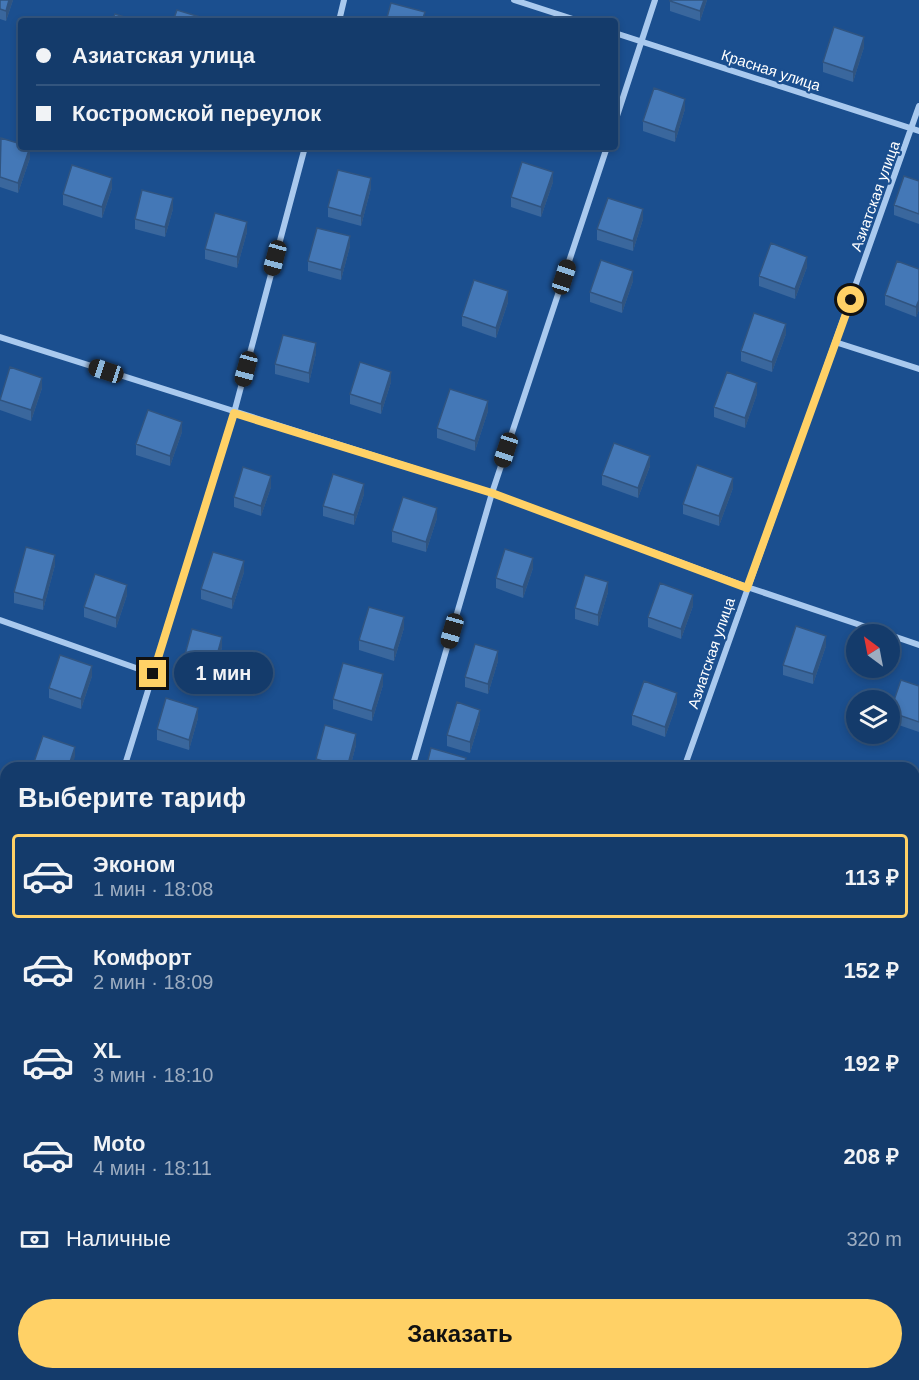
<!DOCTYPE html>
<html lang="ru">
<meta charset="utf-8">
<style>
body{margin:0;font-family:Helvetica,sans-serif;background:#1d4271;color:#f1f3f6;height:100vh;display:flex;flex-direction:column;font-size:22px;white-space:nowrap}
*{box-sizing:border-box;margin:0}
p{font-size:20px;color:#9dadc1}
.icon{flex:none;width:33px;height:33px;fill:none;stroke:currentColor;stroke-width:2;stroke-linecap:round;stroke-linejoin:round}
.map{position:relative;flex:1;overflow:hidden}
.drawer{position:absolute;left:0px;top:762px;width:920px;height:618px;display:flex;flex-direction:column;background:#143b6b;border-radius:18px 18px 0 0;box-shadow:0 3px 9px #0003,0 0 0 2px #33557e}
.drawer>*{flex:none}
.hud{position:absolute;left:18px;top:18px;width:600px;height:132px;border-radius:6px;box-shadow:0 3px 9px #0003,0 0 0 2px #33557e;display:grid;align-content:center;height:132px;padding:0 18px;background:#143b6b}
.needle{width:39px;rotate:328deg}
.controls{position:absolute;left:846px;top:624px;display:grid;gap:12px}
.controls a{display:grid;place-items:center;width:54px;height:54px;border-radius:50%;background:#143b6b;box-shadow:0 3px 9px #0003,0 0 0 2px #33557e;font-size:30px}
.end{position:absolute;width:27px;height:27px;margin:-14px;border:8px solid #ffd166;background:#111;box-shadow:0 0 0 3px #111}
.from{border-radius:50%}
.bubble{position:absolute;height:42px;border-radius:21px;background:#143b6b;box-shadow:0 3px 9px #0003,0 0 0 2px #33557e;font-size:20px;font-weight:800;line-height:42px;text-align:center}
.car{position:absolute;width:18px;height:36px;margin:-18px -9px;border-radius:8px;box-shadow:0 0 4px 2px #0007;background:linear-gradient(#222 24%,#8ab4d8 0 40%,#222 0 76%,#8ab4d8 0 86%,#222 0)}
.hud b{display:flex;align-items:center;gap:21px;height:57px;font-size:22px}
.hud b+b{border-top:2px solid #33557e}
.hud i{width:15px;height:15px;background:#f1f3f6}
ul{padding:0;list-style:none}
li{display:flex;align-items:center;gap:18px;height:84px;margin:0 12px 9px;padding:0 6px;border:3px solid transparent;border-radius:6px}
li div{flex:1}
li b{display:block;font-size:22px}
li em{font-style:normal;font-weight:800}
li.selected{border-color:#ffd166}
li>.icon{width:54px;height:54px;stroke-width:1.5}
h2{padding:0 18px;font-size:27px;line-height:72px}
.pay{display:flex;align-items:center;gap:15px;height:66px;padding:0 18px;font-size:22px}
.pay p{margin-inline-start:auto}
.action{display:flex;gap:12px;margin-top:auto;padding:12px 18px}
.action a{flex:1;height:69px;border-radius:36px;background:#ffd166;color:#111;font-size:24px;font-weight:800;line-height:69px;text-align:center}
.map>svg:first-child{display:block}
.lines{fill:none;stroke-linecap:round;stroke-linejoin:round}
.street{stroke:#a9c9ee;stroke-width:6}
.secondary{stroke:#d6e6fa;stroke-width:12}
.wall{fill:#3a679d}
.shaded-wall{fill:#305480}
.building{fill:#4478b7;stroke:#305480;stroke-width:1.5}
.route{stroke:#ffd166;stroke-width:8}
.labels{text-anchor:middle;dominant-baseline:central;stroke-width:4.5;stroke-linejoin:round;paint-order:stroke}
.street-label{font-size:15px;fill:#fff;stroke:#1b4f8f}
</style>
<div class="map">
<svg width="919" height="1380" viewBox="0 0 919 1380">
<rect width="100%" height="100%" fill="#1b4f8f"/>
<g class="lines">
<path class="street" d="M514,0L579,21
M339,21L344,0
M615,33L919,131
M615,122L655,0
M0,337L492,493L747,587L887,634
M835,342L919,369
M0,620L153,674
M890,635L919,645
M124,768L234,413L305,147
M412,768L492,493L607,147
M684,768L919,106
M0,818L6,820"/>
<path class="secondary" d="M0,1093L6,1095
M893,1374L912,1380"/>
</g>
<path class="wall" d="M0,0H13L6,21L0,19Z
M670,0H707L700,21L670,11Z
M864,47L853,82L823,72V62Z
M685,109L675,142L643,131V121Z
M0,140L30,158L18,193L0,187Z
M919,181V224L894,215V205Z
M553,182L541,217L511,207V197Z
M112,188L102,218L63,205V194Z
M371,188L361,226L328,217V207Z
M173,209L165,237L135,229V219Z
M643,219L633,251L597,240V229Z
M247,232L237,268L205,259V249Z
M350,246L341,280L308,271V261Z
M807,267L795,299L759,286V276Z
M919,269V310L916,317L885,305V295Z
M633,281L622,313L590,302V292Z
M508,302L496,338L462,326V316Z
M786,334L772,372L741,361V351Z
M316,353L309,383L275,374V364Z
M391,382L381,414L350,404V394Z
M42,388L31,421L0,410V399Z
M757,394L745,428L714,417V407Z
M488,411L475,451L437,438V428Z
M182,432L170,466L136,455V444Z
M650,466L638,498L602,485V475Z
M271,487L261,516L234,507V497Z
M733,488L719,526L683,514V504Z
M364,494L354,525L323,516V506Z
M437,518L426,552L392,542V531Z
M55,565L43,610L14,603V592Z
M533,568L523,598L496,588V578Z
M244,572L232,609L201,599V589Z
M608,592L598,626L575,619V608Z
M127,595L116,628L84,617V607Z
M693,606L681,639L648,627V617Z
M404,628L394,661L359,650V640Z
M826,646L813,684L783,675V665Z
M222,647L211,687L181,679V669Z
M498,661L488,694L465,687V677Z
M92,676L81,709L49,698V688Z
M383,685L372,721L333,709V699Z
M919,686V732L890,722V712Z
M677,703L665,737L632,725V715Z
M198,718L189,750L157,740V729Z
M480,720L470,753L447,746V735Z
M356,745L350,768H316V759Z
M914,1070L919,1072V1120L914,1118Z
M0,1159L6,1160V1225L0,1224Z"/>
<path class="shaded-wall" d="M9,0H13L6,21V11Z
M704,0H707L700,21V11Z
M864,37V47L853,82V72Z
M685,99V109L675,142V132Z
M30,147V158L18,193V183Z
M553,172V182L541,217V207Z
M112,178V188L102,218V207Z
M371,178V188L361,226V216Z
M173,198V209L165,237V227Z
M643,209V219L633,251V241Z
M247,222V232L237,268V257Z
M350,236V246L341,280V270Z
M807,257V267L795,299V289Z
M633,271V281L622,313V303Z
M508,291V302L496,338V328Z
M919,300V310L916,317V307Z
M786,324V334L772,372V362Z
M316,343V353L309,383V373Z
M391,372V382L381,414V404Z
M42,378V388L31,421V410Z
M757,383V394L745,428V418Z
M488,401V411L475,451V441Z
M182,422V432L170,466V456Z
M650,456V466L638,498V488Z
M271,476V487L261,516V506Z
M733,478V488L719,526V516Z
M364,484V494L354,525V515Z
M437,508V518L426,552V542Z
M55,555V565L43,610V600Z
M533,558V568L523,598V587Z
M244,561V572L232,609V599Z
M608,582V592L598,626V615Z
M127,585V595L116,628V618Z
M693,595V606L681,639V629Z
M404,617V628L394,661V650Z
M826,636V646L813,684V674Z
M222,637V647L211,687V677Z
M498,651V661L488,694V684Z
M92,666V676L81,709V699Z
M383,674V685L372,721V711Z
M677,693V703L665,737V727Z
M198,708V718L189,750V740Z
M480,710V720L470,753V742Z
M356,734V745L350,768H347Z
M75,747V757L71,768H68Z
M2,969V979L0,986V976Z
M919,1233V1248L914,1264V1249Z"/>
<path class="building" d="M0,0H9L6,11L0,9Z
M670,0H704L700,11L670,1Z
M391,3L425,12L422,21H386Z
M177,10L213,21H173Z
M115,14L137,21H112Z
M834,27L864,37L853,72L823,62Z
M654,88L685,99L675,132L643,121Z
M1,138L21,144V147H30L18,183L0,177Z
M522,162L553,172L541,207L511,197Z
M72,165L112,178L102,207L63,194Z
M338,170L371,178L361,216L328,207Z
M904,176L919,181V214L894,205Z
M142,190L173,198L165,227L135,219Z
M608,198L643,209L633,241L597,229Z
M215,213L247,222L237,257L205,249Z
M317,228L350,236L341,270L308,261Z
M771,243L807,257L795,289L759,276Z
M601,260L633,271L622,303L590,292Z
M897,261L919,269V300L916,307L885,295Z
M474,280L508,291L496,328L462,316Z
M754,313L786,324L772,362L741,351Z
M283,335L316,343L309,373L275,364Z
M360,362L391,372L381,404L350,394Z
M10,367L42,378L31,410L0,400Z
M727,372L757,383L745,418L714,407Z
M450,389L488,401L475,441L437,428Z
M148,410L182,422L170,456L136,444Z
M614,443L650,456L638,488L602,475Z
M697,465L733,478L719,516L683,504Z
M243,467L271,476L261,506L234,497Z
M333,474L364,484L354,515L323,506Z
M403,497L437,508L426,542L392,531Z
M26,547L55,555L43,600L14,592Z
M505,549L533,558L523,587L496,578Z
M213,552L244,561L232,599L201,589Z
M95,574L127,585L116,618L84,607Z
M585,575L608,582L598,615L575,608Z
M660,583L693,595L681,629L648,617Z
M369,607L404,617L394,650L359,640Z
M796,626L826,636L813,674L783,665Z
M192,629L222,637L211,677L181,669Z
M475,644L498,651L488,684L465,677Z
M60,655L92,666L81,699L49,688Z
M343,663L383,674L372,711L333,699Z
M901,680L919,686V722L890,712Z
M644,681L677,693L665,727L632,715Z
M166,698L198,708L189,740L157,729Z
M457,702L480,710L470,742L447,735Z
M325,725L356,734L347,768L316,759Z
M43,736L75,747L68,768H32Z
M431,748L466,758L463,768H426Z
M613,762L634,768H611Z
M914,1070L919,1072V1110L914,1108Z
M0,1159L6,1160V1206L0,1205Z
M914,1225L919,1227V1233L914,1249Z"/>
<g class="lines">
<path class="route" d="M153,674L234,413L492,493L747,588L851,300"/>
</g>
<g class="labels">
<g class="street-label">
<text transform="translate(771 70) rotate(18)">Красная улица</text>
<text transform="translate(875 196) rotate(-70)">Азиатская улица</text>
<text transform="translate(711 653) rotate(-71)">Азиатская улица</text>
</g>
</g>
</svg>
<div class="controls">
<a><svg class="needle" viewBox="-14 -14 28 28"><path d="M0-13l5 13h-10z" fill="#e53935"/><path d="M0 13l5-13h-10z" fill="#9dadc1"/></svg></a>
<a><svg class="icon" aria-label="layers" viewBox="0 0 24 24"><path d="M12 4l9 5-9 5-9-5zM3 14l9 5 9-5"/></svg></a>
</div>
<i class="end from" style="left:851px;top:300px"></i>
<i class="end" style="left:153px;top:674px"></i>
<div class="bubble" style="left:174px;top:652px;width:99px">1 мин</div>
<i class="car" style="left:275px;top:258px;rotate:195deg"></i>
<i class="car" style="left:564px;top:277px;rotate:18deg"></i>
<i class="car" style="left:246px;top:369px;rotate:195deg"></i>
<i class="car" style="left:106px;top:371px;rotate:288deg"></i>
<i class="car" style="left:506px;top:450px;rotate:198deg"></i>
<i class="car" style="left:452px;top:631px;rotate:196deg"></i>
<div class="hud">
<b><i class="from"></i>Азиатская улица</b>
<b><i></i>Костромской переулок</b>
</div>
<section class="drawer">
<h2>Выберите тариф</h2>
<ul>
<li class="selected"><svg class="icon" aria-label="car" viewBox="0 0 24 24"><path d="M5 17H2v-5l4-1 3-4h7l3 4 3 1v5h-3M9 17h6M6 11h13"/><circle cx="7" cy="17" r="2"/><circle cx="17" cy="17" r="2"/></svg><div><b>Эконом</b><p>1 мин · 18:08</p></div><em>113 ₽</em></li>
<li><svg class="icon" aria-label="car" viewBox="0 0 24 24"><path d="M5 17H2v-5l4-1 3-4h7l3 4 3 1v5h-3M9 17h6M6 11h13"/><circle cx="7" cy="17" r="2"/><circle cx="17" cy="17" r="2"/></svg><div><b>Комфорт</b><p>2 мин · 18:09</p></div><em>152 ₽</em></li>
<li><svg class="icon" aria-label="car" viewBox="0 0 24 24"><path d="M5 17H2v-5l4-1 3-4h7l3 4 3 1v5h-3M9 17h6M6 11h13"/><circle cx="7" cy="17" r="2"/><circle cx="17" cy="17" r="2"/></svg><div><b>XL</b><p>3 мин · 18:10</p></div><em>192 ₽</em></li>
<li><svg class="icon" aria-label="car" viewBox="0 0 24 24"><path d="M5 17H2v-5l4-1 3-4h7l3 4 3 1v5h-3M9 17h6M6 11h13"/><circle cx="7" cy="17" r="2"/><circle cx="17" cy="17" r="2"/></svg><div><b>Moto</b><p>4 мин · 18:11</p></div><em>208 ₽</em></li>
</ul>
<div class="pay"><svg class="icon" aria-label="cash" viewBox="0 0 24 24"><path d="M3 7h18v10H3z"/><circle cx="12" cy="12" r="2"/></svg>Наличные<p>320 m</p></div>
<div class="action"><a>Заказать</a></div>
</section>
</div>
